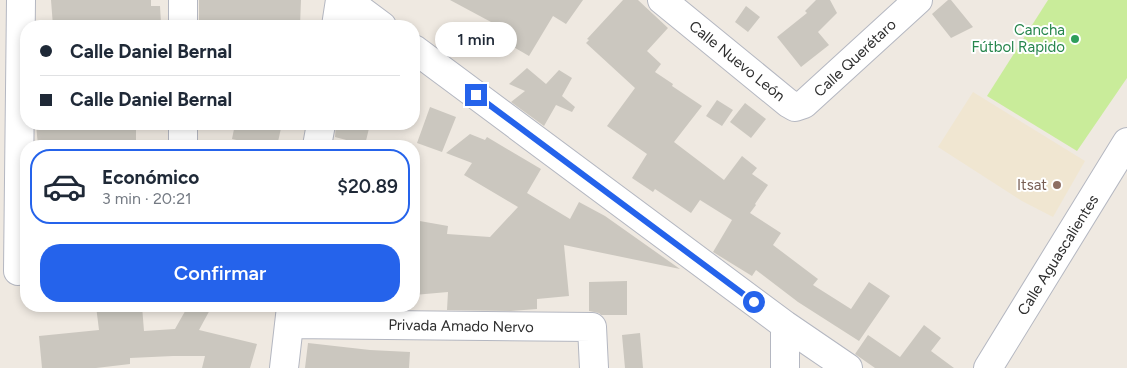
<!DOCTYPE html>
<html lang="es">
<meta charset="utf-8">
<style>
body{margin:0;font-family:Figtree,sans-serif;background:#f2f2f3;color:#1f2937;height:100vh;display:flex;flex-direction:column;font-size:19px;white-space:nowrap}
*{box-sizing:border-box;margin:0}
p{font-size:16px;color:#747a83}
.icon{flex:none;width:28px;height:28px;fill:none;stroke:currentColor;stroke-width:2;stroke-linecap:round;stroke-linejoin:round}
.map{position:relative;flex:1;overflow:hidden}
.details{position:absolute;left:20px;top:140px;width:400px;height:172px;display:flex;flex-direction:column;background:#fff;border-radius:20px;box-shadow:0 2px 8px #0003}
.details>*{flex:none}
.guide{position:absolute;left:20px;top:20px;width:400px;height:110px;border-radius:20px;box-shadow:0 2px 8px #0003;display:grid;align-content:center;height:110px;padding:0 20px;background:#fff}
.end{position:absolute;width:22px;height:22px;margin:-11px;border:6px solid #2563eb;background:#fff;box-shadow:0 0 0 2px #fff}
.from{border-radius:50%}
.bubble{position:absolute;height:35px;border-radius:18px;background:#fff;box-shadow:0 2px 8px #0003;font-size:16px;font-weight:600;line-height:35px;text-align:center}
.guide b{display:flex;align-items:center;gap:18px;height:48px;font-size:19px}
.guide b+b{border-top:1px solid #e0e1e3}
.guide i{width:12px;height:12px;background:#1f2937}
ul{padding:9px 0 0;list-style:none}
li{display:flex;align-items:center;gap:15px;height:75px;margin:0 10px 8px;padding:0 10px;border:2px solid transparent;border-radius:20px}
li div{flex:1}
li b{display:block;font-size:19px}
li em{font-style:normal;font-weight:600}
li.active{border-color:#2563eb}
li>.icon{width:45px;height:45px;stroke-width:1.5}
.action{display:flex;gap:10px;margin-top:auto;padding:10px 20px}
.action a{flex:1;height:58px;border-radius:20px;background:#2563eb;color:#fff;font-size:20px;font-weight:600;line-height:58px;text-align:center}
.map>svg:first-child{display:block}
.education{fill:#f0e6d1}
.pitch{fill:#c9ec9a}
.building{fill:#cbc7bf}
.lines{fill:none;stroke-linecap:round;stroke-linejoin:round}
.minor-casing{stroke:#b4b7c1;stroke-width:30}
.minor{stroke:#fff;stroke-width:28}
.route{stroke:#2563eb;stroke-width:6}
.leisure-dot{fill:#2e9e5b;stroke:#fff;stroke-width:2}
.education-dot{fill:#8d6e63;stroke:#fff;stroke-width:2}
.labels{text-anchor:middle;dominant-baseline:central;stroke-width:4;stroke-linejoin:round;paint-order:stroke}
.leisure-label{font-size:15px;fill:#27864d;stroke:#fff;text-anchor:end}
.street-label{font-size:15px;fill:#2e2e2e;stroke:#fff}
.education-label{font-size:15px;fill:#785e54;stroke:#fff;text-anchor:end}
</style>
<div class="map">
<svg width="1127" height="368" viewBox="0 0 1127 368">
<rect width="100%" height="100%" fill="#efe9e1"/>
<path class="education" d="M973,92L1085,161L1053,217L1022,201L938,147Z"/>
<path class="pitch" d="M1048,0H1127V78L1077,151L987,96Z"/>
<path class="building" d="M51,0H151V6H160L161,23L96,26H53Z
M199,0H301L300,26H199Z
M450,0H583L566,24L553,16L529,56L486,31L491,22Z
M623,0H638L668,28L647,51L661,64L655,72L673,84L672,86L702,106L674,142L724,180L742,156L757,168L752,174L768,185L755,204L756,205L750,213L781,233L773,245L818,279L813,285L851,309L869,282L890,296L859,341L798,302L756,270L752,276L713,252L732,220L700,200L691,213L655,189L653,192L632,178L647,154L607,126L635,88L586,43L589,40L587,39Z
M816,0H830L837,13L818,32L829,45L801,67L777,37L807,13L805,11Z
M948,0H951L973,27L951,38L932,14Z
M746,6L760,17L748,32L735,22Z
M527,68L546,84L559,70L572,78L562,96L575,107L572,112L556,105L544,126L511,102L525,91L509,84Z
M717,100L733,110L722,126L706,116Z
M745,103L766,119L751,138L730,122Z
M430,107L456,117L442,152L417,143Z
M36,124H136V146H38Z
M235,124H282L277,146H264L232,139Z
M336,124H370L365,145L335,137Z
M470,134L485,140L487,137L541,169L527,193L570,219L579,202L605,216L680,269L564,245L569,296L537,299V309L511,311L447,310L448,292L414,295V220L448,226L447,234L490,237L518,207L464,175L472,163L446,153Z
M627,281V315H601L599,313L589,311V282Z
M96,306H142L144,331L175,329L188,306H212L199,330L257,344L250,368H202L205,356H173L130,358V364L96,368H42L39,336L99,330Z
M924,325L941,338L931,351L954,368H875L855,354L868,335L900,357Z
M640,333L643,368H625L622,335Z
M308,343L370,350L410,352L409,368H305Z"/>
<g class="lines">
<defs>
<path id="minor" d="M347,0L382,26
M662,0L788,103L795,107L804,104L918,0
M183,26V0
M336,26L340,0
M414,49L785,325L848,368
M183,146V124
M317,146L321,124
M18,271L21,0
M289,324L592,327L594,368
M284,368L291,307
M785,368V325
M988,368L1127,142"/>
</defs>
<use href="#minor" class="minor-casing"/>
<use href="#minor" class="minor"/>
</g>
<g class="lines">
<path class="route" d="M476,95L754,302"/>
</g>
<circle class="leisure-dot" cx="1075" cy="39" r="5"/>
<circle class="education-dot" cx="1057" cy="185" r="5"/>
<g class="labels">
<g class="leisure-label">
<text x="1065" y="30">Cancha<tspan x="1065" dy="17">Fútbol Rapido</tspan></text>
</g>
<g class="street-label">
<text transform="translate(855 58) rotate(-43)">Calle Querétaro</text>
<text transform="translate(737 61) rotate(39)">Calle Nuevo León</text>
<text transform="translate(1058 255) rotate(-58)">Calle Aguascalientes</text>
<text transform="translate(461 326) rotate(1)">Privada Amado Nervo</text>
</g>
<g class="education-label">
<text x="1047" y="185">Itsat</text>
</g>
</g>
</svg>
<i class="end from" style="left:754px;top:302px"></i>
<i class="end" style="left:476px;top:95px"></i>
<div class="bubble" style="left:435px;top:22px;width:82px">1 min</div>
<div class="guide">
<b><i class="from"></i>Calle Daniel Bernal</b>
<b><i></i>Calle Daniel Bernal</b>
</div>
<section class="details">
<ul>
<li class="active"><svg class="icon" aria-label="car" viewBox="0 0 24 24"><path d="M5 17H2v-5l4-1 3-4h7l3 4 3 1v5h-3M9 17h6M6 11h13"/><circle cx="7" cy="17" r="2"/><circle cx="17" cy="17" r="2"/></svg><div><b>Económico</b><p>3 min · 20:21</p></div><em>$20.89</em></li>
</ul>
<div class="action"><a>Confirmar</a></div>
</section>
</div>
